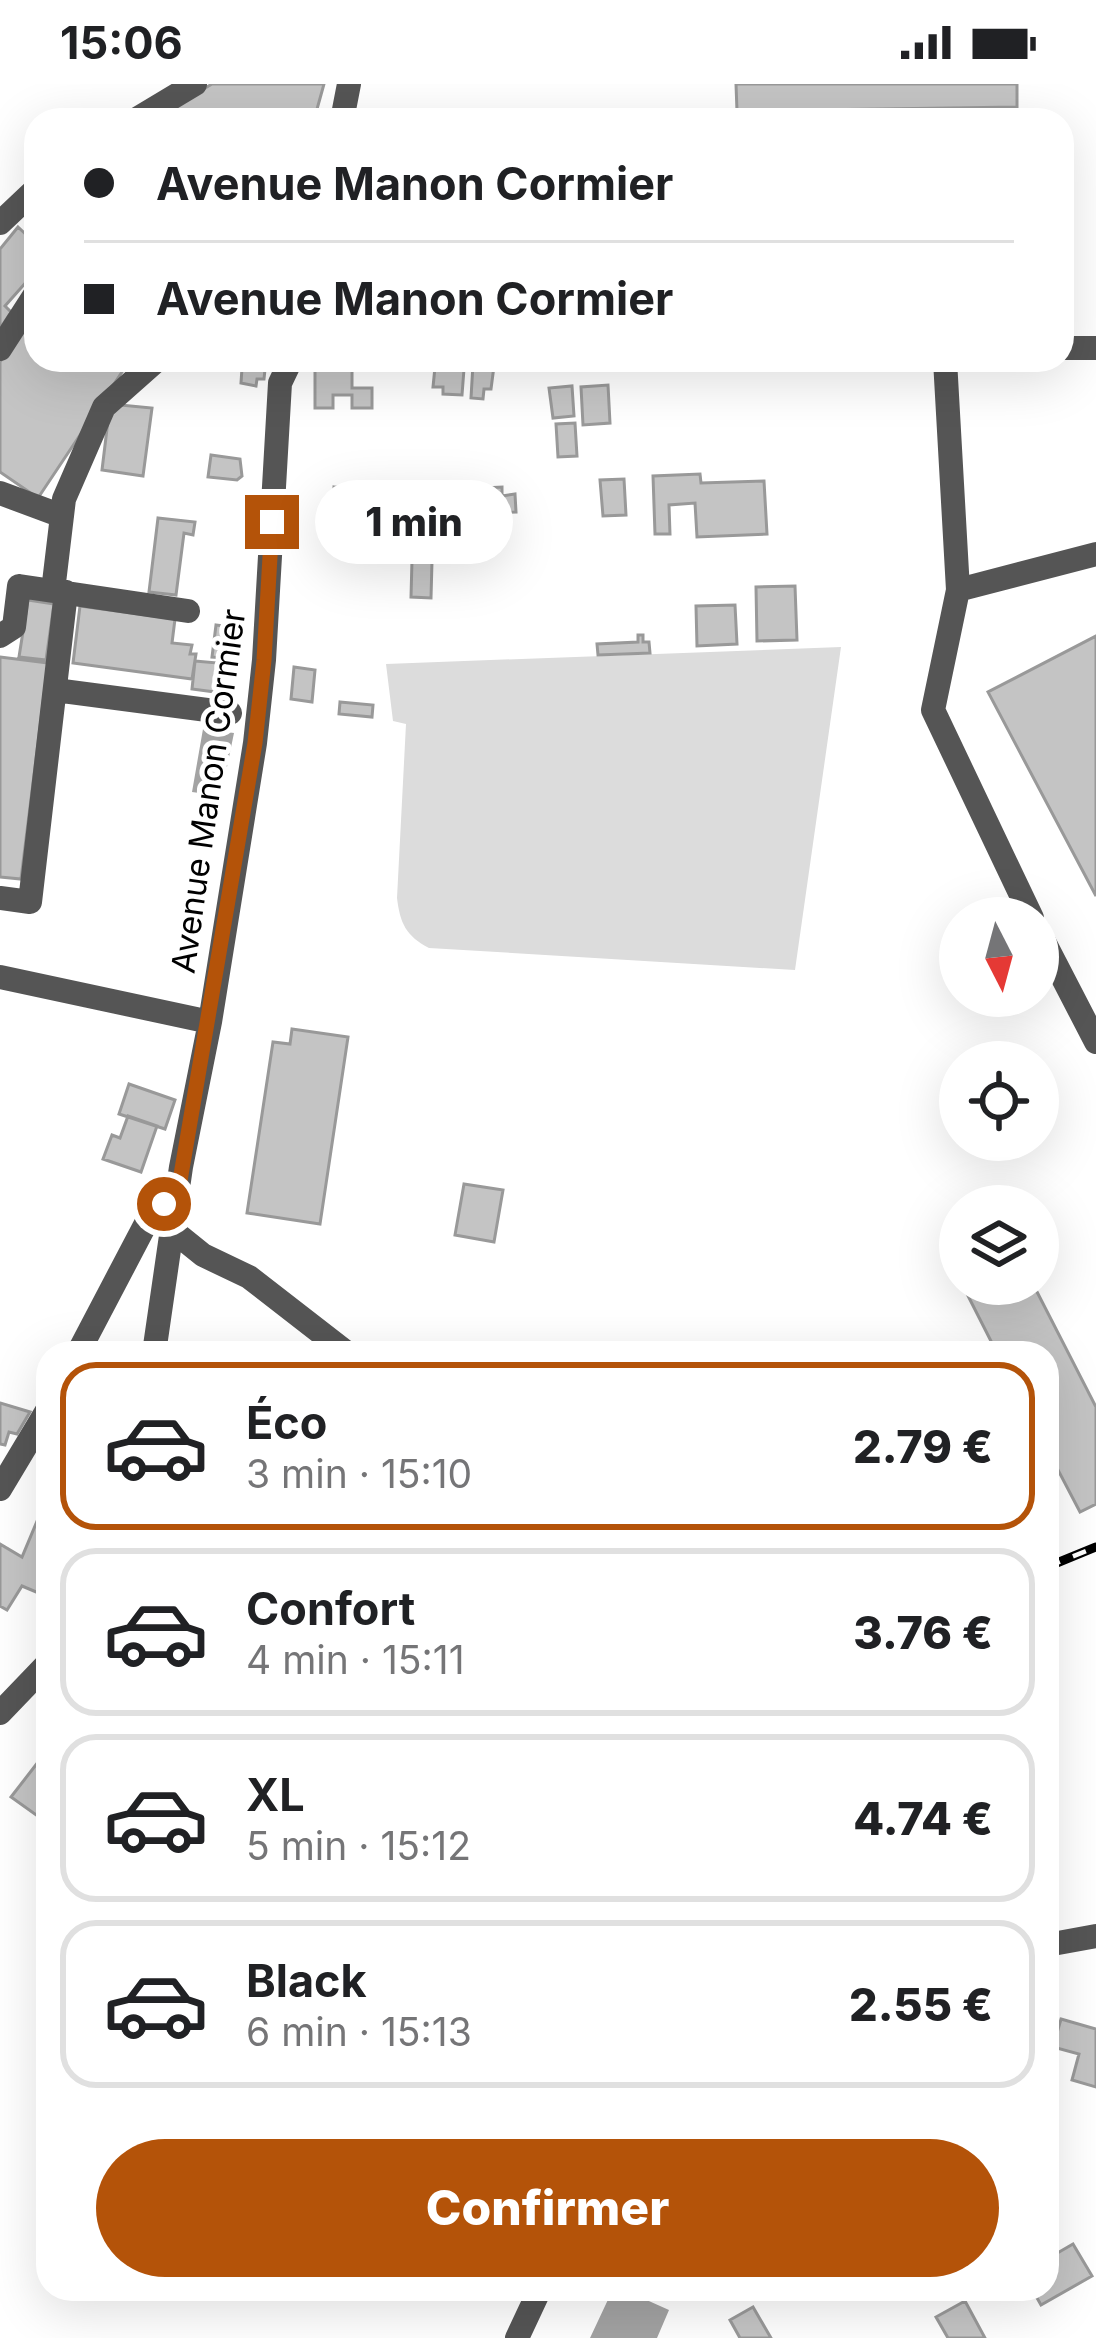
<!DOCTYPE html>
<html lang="fr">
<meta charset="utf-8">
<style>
body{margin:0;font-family:Inter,sans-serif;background:#f6f6f6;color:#202124;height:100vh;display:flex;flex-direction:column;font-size:45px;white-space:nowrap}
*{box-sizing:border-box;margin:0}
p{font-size:39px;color:#757577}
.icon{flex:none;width:66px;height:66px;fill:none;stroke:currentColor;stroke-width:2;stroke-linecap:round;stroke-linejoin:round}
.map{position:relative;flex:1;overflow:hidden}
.sheet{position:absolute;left:36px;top:1257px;width:1023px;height:960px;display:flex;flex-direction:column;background:#fff;border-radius:36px;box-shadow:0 12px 48px #0002}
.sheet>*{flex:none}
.hud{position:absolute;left:24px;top:24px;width:1050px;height:264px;border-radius:36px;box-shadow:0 12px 48px #0002;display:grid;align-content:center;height:264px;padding:0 60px;background:#fff}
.needle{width:78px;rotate:174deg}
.buttons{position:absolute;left:939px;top:813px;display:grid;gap:24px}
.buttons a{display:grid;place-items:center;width:120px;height:120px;border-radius:50%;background:#fff;box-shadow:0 12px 48px #0002;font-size:60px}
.end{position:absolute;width:54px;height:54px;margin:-27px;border:15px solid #b45309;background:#fff;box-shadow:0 0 0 6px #fff}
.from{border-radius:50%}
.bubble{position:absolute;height:84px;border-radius:42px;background:#fff;box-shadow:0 12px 48px #0002;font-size:39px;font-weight:800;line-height:84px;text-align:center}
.hud b{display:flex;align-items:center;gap:42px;height:114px;font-size:45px}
.hud b+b{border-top:3px solid #e0e0e0}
.hud i{width:30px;height:30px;background:#202124}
ul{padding:21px 0 0;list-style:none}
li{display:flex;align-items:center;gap:36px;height:168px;margin:0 24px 18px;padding:0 36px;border:6px solid #e0e0e0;border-radius:36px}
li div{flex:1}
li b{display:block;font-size:45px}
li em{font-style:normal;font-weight:800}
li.current{border-color:#b45309}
li>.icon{width:108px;height:108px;stroke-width:1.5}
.primary-button{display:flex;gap:24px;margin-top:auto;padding:24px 60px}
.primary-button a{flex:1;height:138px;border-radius:72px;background:#b45309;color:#fff;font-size:48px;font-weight:800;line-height:138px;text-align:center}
.status{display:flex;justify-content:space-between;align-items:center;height:84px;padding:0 60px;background:#fff;direction:ltr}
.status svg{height:33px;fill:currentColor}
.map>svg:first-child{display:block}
.green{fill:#dcdcdc}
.water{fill:#a3a3a3}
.building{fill:#c4c4c4;stroke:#999;stroke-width:3}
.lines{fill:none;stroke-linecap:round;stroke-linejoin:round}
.minor{stroke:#555;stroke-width:24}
.rail-casing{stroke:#000;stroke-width:9}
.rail{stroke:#fff;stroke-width:4.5;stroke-dasharray:14;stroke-linecap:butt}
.route{stroke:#b45309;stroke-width:15}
.labels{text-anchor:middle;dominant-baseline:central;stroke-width:10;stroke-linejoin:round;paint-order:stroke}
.street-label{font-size:33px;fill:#000;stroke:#fff}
</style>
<div class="status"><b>15:06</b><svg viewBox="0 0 49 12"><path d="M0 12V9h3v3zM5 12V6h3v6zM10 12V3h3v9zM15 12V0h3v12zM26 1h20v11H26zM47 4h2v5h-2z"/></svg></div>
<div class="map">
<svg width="1096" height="2254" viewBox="0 0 1096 2254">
<rect width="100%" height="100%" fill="#fff"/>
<path class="green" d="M841,563L795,886L429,864C406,852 400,839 397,814L406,640L393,637L386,580Z"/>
<path class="water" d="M203,645L234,649L221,712L192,708Z
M613,2205H622L669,2226L657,2254H590Z"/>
<path class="building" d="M212,0H324L314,36H151Z
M736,0H1017V23L737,27Z
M18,143L36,160V187L5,222L11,228L0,245V165Z
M36,223V276H130L38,414L0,388V278Z
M249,276H266L264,295H257L256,302L241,299L242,284H248Z
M315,278H352V304H372V324H352V311H333V324H315Z
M473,280L494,282L491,305H484L483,315L471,314Z
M435,283L464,285L462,311L443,310V303H433Z
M608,301L610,339L583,341L581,303Z
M572,302L574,332L553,334L549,304Z
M110,320L152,324L143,392L102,386Z
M575,339L577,372L558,373L556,340Z
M211,371L240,375L242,392L237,396L208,393Z
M700,390L701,399L764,397L767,450L697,453L695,419L669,421L670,450H655L653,392Z
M624,395L626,431L603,432L600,396Z
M334,403L355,405L353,447H333Z
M502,403V412L515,410L516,428L493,429V438H477V423L484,422V404Z
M158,434L195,438L193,451L184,449L176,511L149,508Z
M412,476L432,477L431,514L411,513Z
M795,502L797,556L757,557L756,503Z
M28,516L54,520L46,576L19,573Z
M735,521L737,560L697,562L696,522Z
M80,522L175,535L172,559L192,561L190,570H196L192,595L73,579Z
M216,541L240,544L235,583L227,582V574L212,573Z
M638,551H643V558H649L650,569L598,571L597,560L638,558Z
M1096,552V812L988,608Z
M0,573L48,579L21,795L0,793Z
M195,577L218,579L215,608L192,605Z
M294,583L315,586L312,618L291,615Z
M340,618L373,621L372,633L339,630Z
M292,945L348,953L320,1140L247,1129L273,958L290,960Z
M129,1000L175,1016L165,1045L119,1030Z
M128,1032L157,1042L141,1088L103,1075L112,1051L120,1054Z
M464,1100L503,1106L494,1158L455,1151Z
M962,1200H1033L1096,1323V1420L1080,1428L1047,1365V1269H997Z
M0,1319L30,1328L17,1350L9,1348L5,1361L0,1360Z
M48,1411V1513L22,1502L7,1526L0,1522V1460L22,1473Z
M42,1673L48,1678L46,1738L11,1713Z
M1061,1935L1096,1945V2003L1072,1996L1079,1970L1053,1963Z
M1073,2160L1092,2192L1041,2221L1032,2205H1047V2175Z
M965,2217L985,2254H948L936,2233Z
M753,2223L771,2254H740L730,2236Z"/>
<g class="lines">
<path class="minor" d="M135,36L195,0
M342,36L349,0
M0,139L36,105
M1062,264H1096
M0,265L36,209
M157,276L104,323L64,415L53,507L188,527
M178,276H198
M945,276L958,506L933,626L1032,834
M0,409L62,432
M958,506L1096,470
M0,552L14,543L19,502L53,507
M55,606L230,629
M0,814L30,818L66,508
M1038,846L1096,958
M0,893L210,938
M172,1146L203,1171L249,1193L347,1269
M78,1269L153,1126L158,1121H176
M154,1269L181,1083L210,938L255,659L264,576L280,299L291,276
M0,1405L48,1325
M0,1629L48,1579
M1047,1861L1096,1852
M517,2254L540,2205"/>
<defs>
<path id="rail" d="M1047,1483L1096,1463"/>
</defs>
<use href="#rail" class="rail-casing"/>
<use href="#rail" class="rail"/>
</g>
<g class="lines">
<path class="route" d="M164,1120H176L255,659L264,576L272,438"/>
</g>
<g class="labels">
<g class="street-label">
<text transform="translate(208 707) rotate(-82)">Avenue Manon Cormier</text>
</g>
</g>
</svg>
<div class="buttons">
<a><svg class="needle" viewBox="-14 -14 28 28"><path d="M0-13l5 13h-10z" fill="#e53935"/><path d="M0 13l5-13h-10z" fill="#757577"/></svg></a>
<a><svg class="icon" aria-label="locate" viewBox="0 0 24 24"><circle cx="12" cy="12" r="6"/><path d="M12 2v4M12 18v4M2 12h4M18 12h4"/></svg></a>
<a><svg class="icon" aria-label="layers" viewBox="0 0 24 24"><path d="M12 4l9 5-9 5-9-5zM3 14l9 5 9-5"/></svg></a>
</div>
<i class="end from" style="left:164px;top:1120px"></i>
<i class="end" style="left:272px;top:438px"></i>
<div class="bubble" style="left:315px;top:396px;width:198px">1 min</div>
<div class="hud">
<b><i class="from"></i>Avenue Manon Cormier</b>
<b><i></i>Avenue Manon Cormier</b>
</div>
<section class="sheet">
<ul>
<li class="current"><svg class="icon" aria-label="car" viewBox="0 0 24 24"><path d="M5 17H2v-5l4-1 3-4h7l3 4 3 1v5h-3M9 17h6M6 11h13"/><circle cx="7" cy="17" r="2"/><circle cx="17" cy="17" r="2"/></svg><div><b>Éco</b><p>3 min · 15:10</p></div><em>2.79 €</em></li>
<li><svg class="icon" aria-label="car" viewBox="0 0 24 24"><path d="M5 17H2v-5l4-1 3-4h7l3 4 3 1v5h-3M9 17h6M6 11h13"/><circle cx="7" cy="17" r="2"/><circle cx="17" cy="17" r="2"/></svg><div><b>Confort</b><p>4 min · 15:11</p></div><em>3.76 €</em></li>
<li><svg class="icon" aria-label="car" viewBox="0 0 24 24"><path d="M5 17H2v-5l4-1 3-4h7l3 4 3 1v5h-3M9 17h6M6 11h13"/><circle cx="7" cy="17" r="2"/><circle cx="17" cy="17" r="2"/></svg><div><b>XL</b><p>5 min · 15:12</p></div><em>4.74 €</em></li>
<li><svg class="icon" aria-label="car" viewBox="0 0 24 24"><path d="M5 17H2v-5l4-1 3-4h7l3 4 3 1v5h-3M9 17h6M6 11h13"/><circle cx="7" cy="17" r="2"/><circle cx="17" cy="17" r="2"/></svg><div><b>Black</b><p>6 min · 15:13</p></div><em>2.55 €</em></li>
</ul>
<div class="primary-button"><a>Confirmer</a></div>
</section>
</div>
